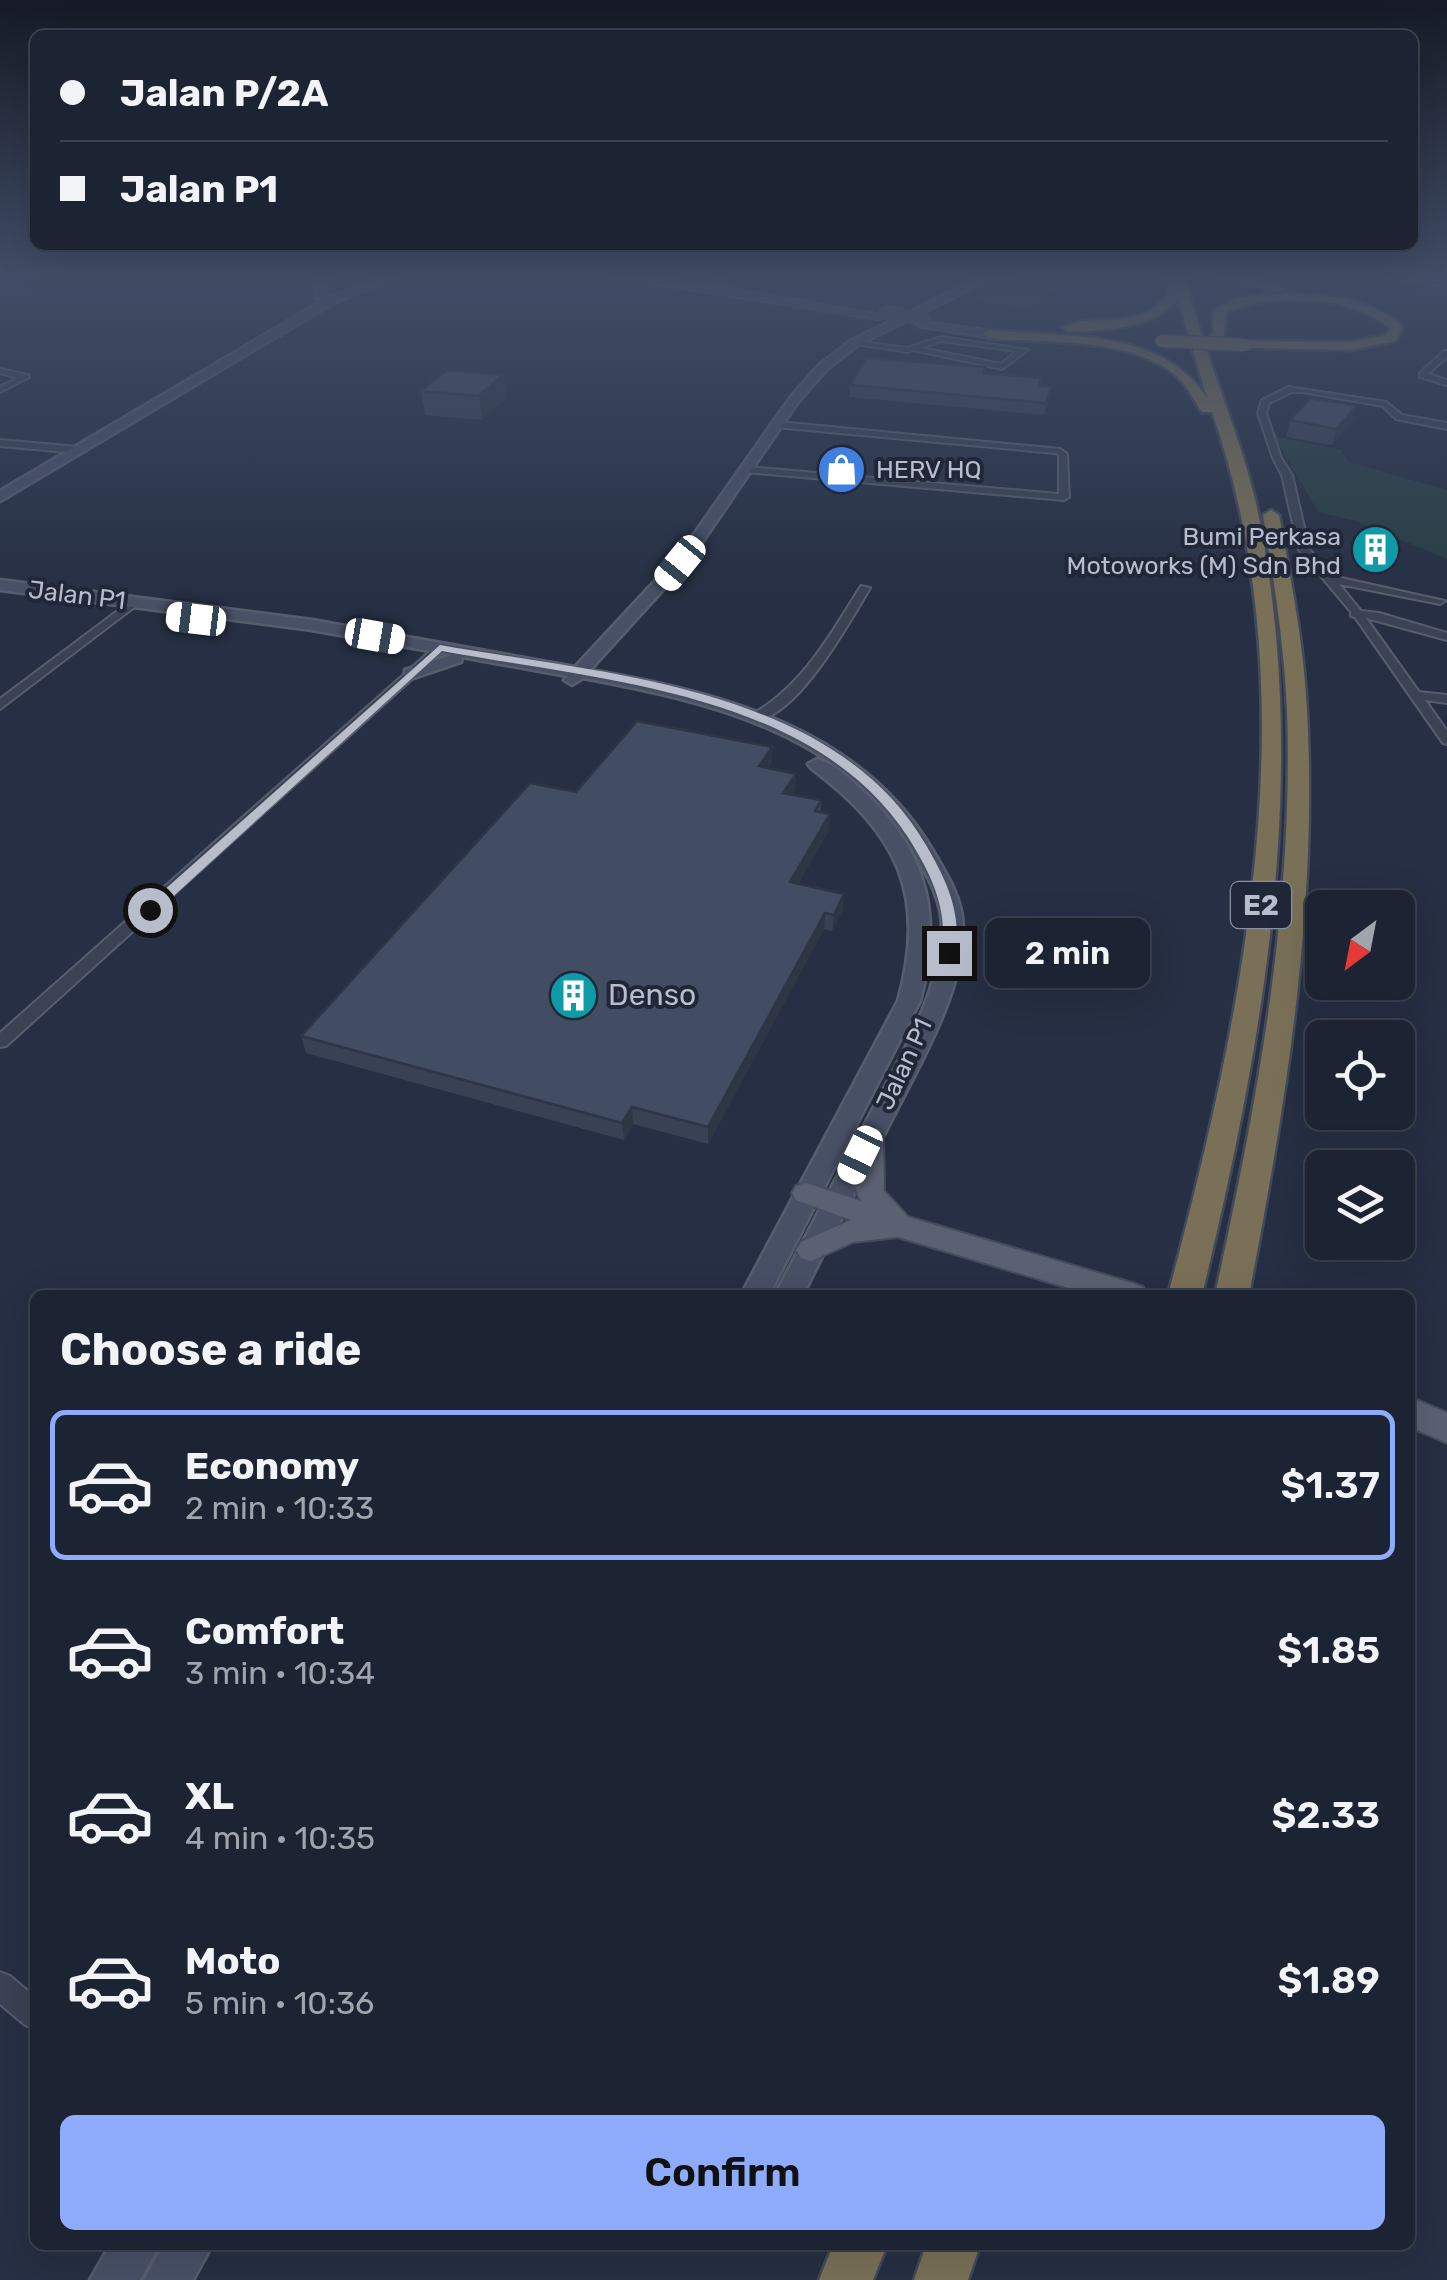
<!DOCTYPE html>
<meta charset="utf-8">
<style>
body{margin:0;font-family:Rubik,sans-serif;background:#252b3a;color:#f1f3f6;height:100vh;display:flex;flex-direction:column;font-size:38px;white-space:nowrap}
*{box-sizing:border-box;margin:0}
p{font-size:32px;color:#a0a4ac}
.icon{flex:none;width:55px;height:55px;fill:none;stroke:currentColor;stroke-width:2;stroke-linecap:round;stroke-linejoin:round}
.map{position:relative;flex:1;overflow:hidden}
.panel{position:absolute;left:30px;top:1290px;width:1385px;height:960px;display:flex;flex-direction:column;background:#1c2332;border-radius:15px;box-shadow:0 10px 40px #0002,0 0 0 2px #3a404d}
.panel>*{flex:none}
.banner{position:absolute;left:30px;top:30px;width:1388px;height:220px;border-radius:15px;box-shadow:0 10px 40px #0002,0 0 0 2px #3a404d;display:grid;align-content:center;height:220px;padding:0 30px;background:#1c2332}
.needle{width:65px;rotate:212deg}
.fabs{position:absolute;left:1305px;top:890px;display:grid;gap:20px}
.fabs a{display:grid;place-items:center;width:110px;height:110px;border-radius:15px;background:#1c2332;box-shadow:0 10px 40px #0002,0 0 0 2px #3a404d;font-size:50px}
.end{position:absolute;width:45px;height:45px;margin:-22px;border:12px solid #b8bdcc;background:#111;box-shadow:0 0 0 5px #111}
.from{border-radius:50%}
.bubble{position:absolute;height:70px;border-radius:15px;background:#1c2332;box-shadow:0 10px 40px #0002,0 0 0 2px #3a404d;font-size:32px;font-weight:600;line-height:70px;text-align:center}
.car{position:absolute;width:30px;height:60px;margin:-30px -15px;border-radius:12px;box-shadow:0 0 8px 2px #0007;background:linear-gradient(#fff 24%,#345 0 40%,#fff 0 76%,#345 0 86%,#fff 0)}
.banner b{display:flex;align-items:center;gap:35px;height:95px;font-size:38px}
.banner b+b{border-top:2px solid #3a404d}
.banner i{width:25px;height:25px;background:#f1f3f6}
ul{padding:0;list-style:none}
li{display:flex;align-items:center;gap:30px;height:150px;margin:0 20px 15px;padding:0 10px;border:5px solid transparent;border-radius:15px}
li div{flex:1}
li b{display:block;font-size:38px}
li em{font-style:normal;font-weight:600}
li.selected{border-color:#8eacfb}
li>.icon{width:90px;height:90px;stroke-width:1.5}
h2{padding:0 30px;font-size:45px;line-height:120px}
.button{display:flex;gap:20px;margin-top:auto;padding:20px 30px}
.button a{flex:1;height:115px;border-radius:15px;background:#8eacfb;color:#111;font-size:40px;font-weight:600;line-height:115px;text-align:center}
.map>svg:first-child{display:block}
.green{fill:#283e44}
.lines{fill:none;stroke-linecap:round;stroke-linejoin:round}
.secondary-tunnel{stroke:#3c4458;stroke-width:11;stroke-dasharray:11 5;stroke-linecap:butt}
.minor-casing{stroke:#565d6d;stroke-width:4}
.secondary-casing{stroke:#565d6d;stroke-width:5}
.primary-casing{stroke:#444b5c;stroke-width:4}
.motorway-casing{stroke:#424a5a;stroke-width:5}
.minor{fill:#3a4253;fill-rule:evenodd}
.secondary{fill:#485066;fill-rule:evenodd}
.primary{fill:#596173;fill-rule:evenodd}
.motorway{fill:#797057;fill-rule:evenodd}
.secondary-bridge-casing{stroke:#565d6d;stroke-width:14;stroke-linecap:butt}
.motorway-bridge-casing{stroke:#424a5a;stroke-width:15;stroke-linecap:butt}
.secondary-bridge{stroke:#485066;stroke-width:11}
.motorway-bridge{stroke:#797057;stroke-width:12}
.wall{fill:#394155}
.shaded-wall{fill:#2e3545}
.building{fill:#424c63;stroke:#2e3545;stroke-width:2.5}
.route{fill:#b8bdcc}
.labels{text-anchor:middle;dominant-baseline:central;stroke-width:8;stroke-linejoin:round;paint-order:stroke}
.far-poi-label{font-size:25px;fill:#b8bdcc;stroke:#1f2738;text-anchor:start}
.far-street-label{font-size:25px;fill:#b8bdcc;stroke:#1f2738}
.shield{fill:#1f2738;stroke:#8a90a0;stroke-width:2.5}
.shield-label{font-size:28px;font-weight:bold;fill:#b8bdcc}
.poi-label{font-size:30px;fill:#b8bdcc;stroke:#1f2738;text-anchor:start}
</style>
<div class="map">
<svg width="1447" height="2280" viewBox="0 0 1447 2280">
<rect width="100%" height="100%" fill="#262f43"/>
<path class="green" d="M1008,278L1063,286L1027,308L970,299Z
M1274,436L1341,450L1349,462L1447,490V559L1356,521L1318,512Z"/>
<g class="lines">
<path class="secondary-tunnel" d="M715,282L723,284"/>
<defs>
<path id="minor" d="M1380,276L1447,282V286L1383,278Z
M941,337L1028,350L1002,369L913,350L907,352L850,343L854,341L907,348ZM941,341L1017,351L1001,364L921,348Z
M1444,351H1447V357L1428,374L1447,380V385L1420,377V373Z
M0,369L28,375L29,377L0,392V387L18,378L0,373Z
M1288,387L1386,402L1402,415L1447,423V429L1396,419L1383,406L1302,392H1292L1269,403L1266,413L1281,458L1292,475L1309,549L1332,576L1445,601L1440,604L1339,584L1361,611L1379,613L1447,633V640L1366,618L1419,692L1447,695V703L1425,700L1447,731V744L1443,743L1355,617L1351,616V612L1299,550L1282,475L1273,458L1258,413L1262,400Z
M778,422L1060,449L1067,454L1069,497L1064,500L744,472V468L747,467L1059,494V455L1055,453L775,427Z
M0,440L78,447L82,450L78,453L0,446Z
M861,586L870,588C850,621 796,721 753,720V714C804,684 830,635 861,586Z
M132,600L141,602L0,709V699Z
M436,646L446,648L6,1046L0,1047V1033Z
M0,1972L10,1976L35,1997V2029L25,2025L0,2004Z"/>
<path id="secondary" d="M317,276H327L325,297L320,300L315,297Z
M388,276L396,278L335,302L0,501V491L327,298Z
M611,276L712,286L884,316L879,319Z
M984,276H996L858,345L826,370L798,402L690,560L590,670C722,693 861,728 933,851C947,874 963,900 963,928C965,990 916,1071 889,1125C860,1182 831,1238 803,1295H775C806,1237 836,1178 867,1120C897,1063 939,996 942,930C943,902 927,875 914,852C847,733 707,701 583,678L572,685L564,680L567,676L462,657L461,662L411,679L405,678V670L452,655L312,630L0,590V580L312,620L575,667L680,554L790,398L818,366L850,341Z
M915,321L988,331L993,334L988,337L919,326Z
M817,759C836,764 853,782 867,795C930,856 942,919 920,1001L769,1295H741L898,1001C928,894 897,833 811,768L808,764Z
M110,2245H159L140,2280H90Z
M164,2245H212L193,2280H144Z"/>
<path id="primary" d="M869,1126L879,1129L883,1136L884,1191L908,1217L1132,1283L1143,1287L1147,1295H1092L898,1237L853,1242L811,1261L801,1258L796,1250L801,1242L851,1220L796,1200L792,1193L796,1186L806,1183L861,1201C850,1181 849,1150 859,1129Z
M1410,1397L1447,1413V1443L1410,1427Z"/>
<path id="motorway" d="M1167,276H1185C1204,360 1244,438 1260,522C1310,780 1263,1043 1202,1295H1168C1243,1014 1312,696 1212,412H1202C1193,399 1186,383 1174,374C1126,336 1046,344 988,338L982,334L988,330C1063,338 1161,327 1207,398L1178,300C1151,330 1106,330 1068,332L1062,328C1095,310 1133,334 1169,295Z
M1223,276H1242L1285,289L1279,293Z
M1287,293C1327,295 1373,298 1403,327L1396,341L1351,350L1240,348V342L1245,341L1351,342L1386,335L1390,328C1348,295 1276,292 1227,312L1223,337L1214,342L1208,338L1213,333V313C1230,294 1263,295 1287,293Z
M1271,510L1279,515C1291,580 1304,645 1307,711C1318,908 1286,1103 1249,1295H1215C1257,1103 1294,908 1287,710C1284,644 1274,580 1263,515Z
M833,2245H887L873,2280H819Z
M926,2245H980L968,2280H914Z"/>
</defs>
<use href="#minor" class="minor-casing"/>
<use href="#secondary" class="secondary-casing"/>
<use href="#primary" class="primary-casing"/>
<use href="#motorway" class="motorway-casing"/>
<use href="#minor" class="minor"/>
<use href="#secondary" class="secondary"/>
<use href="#primary" class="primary"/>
<use href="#motorway" class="motorway"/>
<defs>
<path id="secondary-bridge" d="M884,312L926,319"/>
<path id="motorway-bridge" d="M1161,341L1245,345"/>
</defs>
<use href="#secondary-bridge" class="secondary-bridge-casing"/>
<use href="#motorway-bridge" class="motorway-bridge-casing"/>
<use href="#secondary-bridge" class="secondary-bridge"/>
<use href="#motorway-bridge" class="motorway-bridge"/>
</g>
<path class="wall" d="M985,373L1042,378L1041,386L1049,399L1044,415L849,397L850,385Z
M503,375L506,398L482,420L425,415L421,391Z
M1290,420L1352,422L1332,445L1286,437Z
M772,747V762L768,768L796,774L795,789L792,794L821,800V812L830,814L829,830L798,884L843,910L832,931L824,929L708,1144L633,1124L624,1140L306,1053L301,1036L576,792Z"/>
<path class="shaded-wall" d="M503,375L506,398L482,420L479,396Z
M1357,406L1352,422L1332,445L1336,429Z
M772,747V762L758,782L759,766Z
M796,774L795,789L782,808L783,793Z
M830,814L829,830L789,899L790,882Z
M844,894L843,910L832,931L834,915Z
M825,913L824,929L708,1144V1127Z
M632,1107L633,1124L624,1140L622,1123Z"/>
<path class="building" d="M867,358L985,367L983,373L1042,378L1039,386L1051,387L1046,403L850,385Z
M447,370L503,375L479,396L421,391Z
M1311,398L1357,406L1336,429L1290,420Z
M637,721L772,747L759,766L796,774L783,793L821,800L815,811L830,814L790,882L844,894L834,915L825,913L708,1127L632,1107L622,1123L301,1036L530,783L576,792Z"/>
<linearGradient id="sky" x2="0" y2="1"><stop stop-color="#151a25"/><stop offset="0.46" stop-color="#414d66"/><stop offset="1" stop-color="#414d66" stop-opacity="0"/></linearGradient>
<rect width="1447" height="595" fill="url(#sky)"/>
<path class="route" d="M440,645C602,674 834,686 926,845C947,881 961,911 956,953L949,957L942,953C947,914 936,885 917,852C827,692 604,681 442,651L155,913H145V907Z"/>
<defs>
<symbol id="shop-disc" viewBox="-11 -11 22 22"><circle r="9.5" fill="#3f7fe0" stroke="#1f2738"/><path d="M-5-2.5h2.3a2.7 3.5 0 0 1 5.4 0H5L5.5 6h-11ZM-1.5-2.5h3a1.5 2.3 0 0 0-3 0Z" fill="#fff"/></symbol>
<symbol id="building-disc" viewBox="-11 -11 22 22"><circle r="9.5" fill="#0f9aa8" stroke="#1f2738"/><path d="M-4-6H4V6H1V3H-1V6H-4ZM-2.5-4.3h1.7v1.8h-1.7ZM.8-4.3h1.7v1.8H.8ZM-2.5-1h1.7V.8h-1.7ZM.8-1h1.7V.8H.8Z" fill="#fff"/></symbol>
</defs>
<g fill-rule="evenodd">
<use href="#shop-disc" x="814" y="442" width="55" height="55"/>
<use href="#building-disc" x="1348" y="522" width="55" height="55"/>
<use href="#building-disc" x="546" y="968" width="55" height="55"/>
</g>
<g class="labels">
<g class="far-poi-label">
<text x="876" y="469">HERV HQ</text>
<text x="1341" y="536" text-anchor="end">Bumi Perkasa<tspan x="1341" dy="29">Motoworks (M) Sdn Bhd</tspan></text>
</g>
<g class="far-street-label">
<text transform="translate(77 595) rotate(7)">Jalan P1</text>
<text transform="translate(904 1064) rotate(-65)">Jalan P1</text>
</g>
<rect class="shield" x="1231" y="882" width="60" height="46" rx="8"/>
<g class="shield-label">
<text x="1261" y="905">E2</text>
</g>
<g class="poi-label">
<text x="608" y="995">Denso</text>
</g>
</g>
</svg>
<div class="fabs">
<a><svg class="needle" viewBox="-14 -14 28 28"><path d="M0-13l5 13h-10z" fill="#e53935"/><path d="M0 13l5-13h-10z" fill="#a0a4ac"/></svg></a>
<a><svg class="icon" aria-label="locate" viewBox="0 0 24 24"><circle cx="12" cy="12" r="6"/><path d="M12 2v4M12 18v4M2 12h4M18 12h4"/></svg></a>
<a><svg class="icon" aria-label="layers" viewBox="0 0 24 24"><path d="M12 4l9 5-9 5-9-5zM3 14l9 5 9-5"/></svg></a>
</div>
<i class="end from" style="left:150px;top:910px"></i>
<i class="end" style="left:949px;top:953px"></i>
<div class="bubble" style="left:985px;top:918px;width:165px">2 min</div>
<i class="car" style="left:680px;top:563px;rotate:219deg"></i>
<i class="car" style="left:196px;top:619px;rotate:277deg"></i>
<i class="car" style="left:375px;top:636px;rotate:100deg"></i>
<i class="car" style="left:860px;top:1155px;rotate:206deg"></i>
<div class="banner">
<b><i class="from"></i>Jalan P/2A</b>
<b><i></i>Jalan P1</b>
</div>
<section class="panel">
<h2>Choose a ride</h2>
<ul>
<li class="selected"><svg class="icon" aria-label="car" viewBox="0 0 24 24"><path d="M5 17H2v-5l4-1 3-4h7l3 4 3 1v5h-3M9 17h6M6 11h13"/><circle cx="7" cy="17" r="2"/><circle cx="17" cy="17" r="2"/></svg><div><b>Economy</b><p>2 min · 10:33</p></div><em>$1.37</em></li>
<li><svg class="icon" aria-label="car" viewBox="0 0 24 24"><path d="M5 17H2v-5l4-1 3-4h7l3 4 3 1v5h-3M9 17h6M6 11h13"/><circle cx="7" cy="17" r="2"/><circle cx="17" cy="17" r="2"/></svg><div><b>Comfort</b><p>3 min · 10:34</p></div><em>$1.85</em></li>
<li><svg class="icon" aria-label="car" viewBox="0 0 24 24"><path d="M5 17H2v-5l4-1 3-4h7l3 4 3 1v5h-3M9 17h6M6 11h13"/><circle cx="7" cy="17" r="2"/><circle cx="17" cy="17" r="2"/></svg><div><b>XL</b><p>4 min · 10:35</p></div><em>$2.33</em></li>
<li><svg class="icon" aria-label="car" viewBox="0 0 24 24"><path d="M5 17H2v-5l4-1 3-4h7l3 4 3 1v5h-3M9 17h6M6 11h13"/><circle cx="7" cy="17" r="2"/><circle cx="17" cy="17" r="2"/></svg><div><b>Moto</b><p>5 min · 10:36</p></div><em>$1.89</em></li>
</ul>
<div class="button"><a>Confirm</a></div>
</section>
</div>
